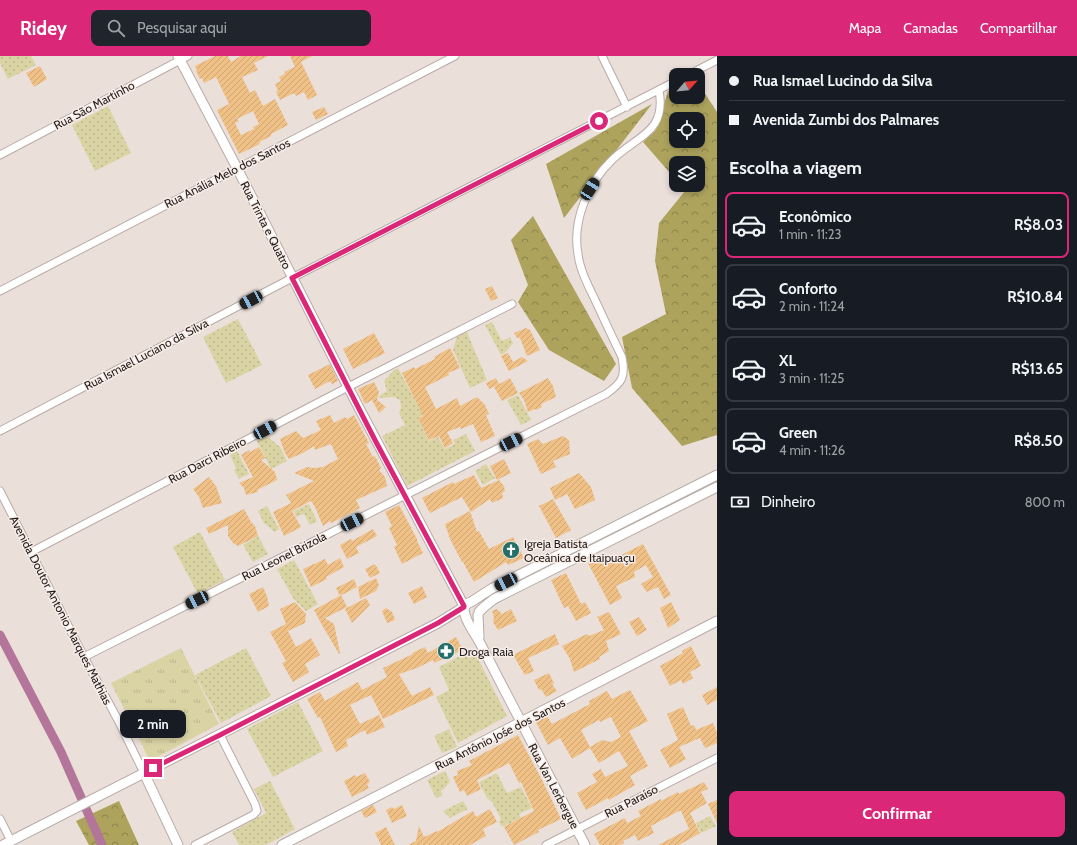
<!DOCTYPE html>
<html lang="pt">
<meta charset="utf-8">
<style>
body{margin:0;font-family:Cabin,sans-serif;background:#20242c;color:#f1f3f6;height:100vh;display:flex;flex-direction:column;font-size:15px;white-space:nowrap}
*{box-sizing:border-box;margin:0}
p{font-size:13px;color:#9ea1a6}
.icon{flex:none;width:22px;height:22px;fill:none;stroke:currentColor;stroke-width:2;stroke-linecap:round;stroke-linejoin:round}
.map{position:relative;flex:1;overflow:hidden}
.details{display:flex;flex-direction:column;background:#171b24;width:360px}
.details>*{flex:none}
.top-card{display:grid;align-content:center;height:88px;padding:0 12px;background:#171b24}
.needle{width:26px;rotate:63deg}
.controls{position:absolute;left:669px;top:12px;display:grid;gap:8px}
.controls a{display:grid;place-items:center;width:36px;height:36px;border-radius:8px;background:#171b24;box-shadow:0 2px 6px #0003;font-size:20px}
.end{position:absolute;width:18px;height:18px;margin:-9px;border:5px solid #db2777;background:#fff;box-shadow:0 0 0 2px #fff}
.from{border-radius:50%}
.bubble{position:absolute;height:28px;border-radius:8px;background:#171b24;box-shadow:0 2px 6px #0003;font-size:13px;font-weight:700;line-height:28px;text-align:center}
.car{position:absolute;width:12px;height:24px;margin:-12px -6px;border-radius:5px;box-shadow:0 0 3px 1px #0007;background:linear-gradient(#222 24%,#8ab4d8 0 40%,#222 0 76%,#8ab4d8 0 86%,#222 0)}
.top-card b{display:flex;align-items:center;gap:14px;height:38px;font-size:15px}
.top-card b+b{border-top:1px solid #363941}
.top-card i{width:10px;height:10px;background:#f1f3f6}
ul{padding:0;list-style:none}
li{display:flex;align-items:center;gap:12px;height:66px;margin:0 8px 6px;padding:0 4px;border:2px solid #363941;border-radius:8px}
li div{flex:1}
li b{display:block;font-size:15px}
li em{font-style:normal;font-weight:700}
li.active{border-color:#db2777}
li>.icon{width:36px;height:36px;stroke-width:1.5}
h2{padding:0 12px;font-size:18px;line-height:48px}
.pay{display:flex;align-items:center;gap:10px;height:44px;padding:0 12px;font-size:15px}
.pay p{margin-inline-start:auto}
.primary-button{display:flex;gap:8px;margin-top:auto;padding:8px 12px}
.primary-button a{flex:1;height:46px;border-radius:8px;background:#db2777;color:#fff;font-size:16px;font-weight:700;line-height:46px;text-align:center}
header{display:flex;align-items:center;gap:24px;box-sizing:border-box;height:56px;padding:0 20px;background:#db2777;color:#fff}
header strong{font-size:19px}
nav{display:flex;gap:22px;margin-inline-start:auto;font-size:14px}
.search{width:280px;height:36px;background:#20242c;display:flex;align-items:center;gap:10px;box-sizing:border-box;padding:0 14px;border-radius:8px;color:#9ea1a6;font-size:15px}
main{display:flex;flex:1;min-height:0}
.map>svg:first-child{display:block}
.grass{fill:url(#grass-dots)}
.forest{fill:url(#forest-crowns);fill-rule:evenodd}
.park{fill:url(#park-tufts)}
.lines{fill:none;stroke-linecap:round;stroke-linejoin:round}
.canal{stroke:#b37599;stroke-width:9}
.building{fill:url(#building-hatch);fill-rule:evenodd}
.minor-casing{stroke:#b7aba7;stroke-width:9}
.tertiary-casing{stroke:#b7aba7;stroke-width:11}
.minor{stroke:#fff;stroke-width:7}
.tertiary{stroke:#fff;stroke-width:9}
.route{stroke:#db2777;stroke-width:5}
.labels{text-anchor:middle;dominant-baseline:central;stroke-width:3;stroke-linejoin:round;paint-order:stroke}
.street-label{font-size:12px;fill:#221e1c;stroke:#f8ece7}
.poi-label{font-size:12px;fill:#221e1c;stroke:#f8ece7;text-anchor:start}
</style>
<header>
<strong>Ridey</strong>
<div class="search"><svg class="icon" aria-label="search" viewBox="0 0 24 24"><circle cx="10" cy="10" r="6"/><path d="M15 15l6 6"/></svg>Pesquisar aqui</div>
<nav><a>Mapa</a><a>Camadas</a><a>Compartilhar</a></nav>
</header>
<main>
<div class="map">
<svg width="717" height="789" viewBox="0 0 717 789">
<defs>
<pattern id="grass-dots" width="8" height="8" patternUnits="userSpaceOnUse"><rect width="8" height="8" fill="#dad4a5"/><path d="M2 2h.1M6 6h.1" fill="none" stroke="#bbb68d" stroke-width="1.8" stroke-linecap="round"/></pattern>
<pattern id="forest-crowns" width="20" height="18" patternUnits="userSpaceOnUse"><rect width="20" height="18" fill="#ada35d"/><path d="M2 6a3 3 0 1 1 6 0M12 15a3 3 0 1 1 6 0" fill="none" stroke="#8c844c"/></pattern>
<pattern id="park-tufts" width="24" height="20" patternUnits="userSpaceOnUse"><rect width="24" height="20" fill="#dad4a5"/><path d="M3 7l-1-3M5 7V3M7 7l1-3M15 17l-1-3M17 17v-4M19 17l1-3" fill="none" stroke="#bbb68d"/></pattern>
<pattern id="building-hatch" width="6" height="6" patternUnits="userSpaceOnUse"><rect width="6" height="6" fill="#f0c187"/><path d="M-1 1l2-2M0 6l6-6M5 7l2-2" fill="none" stroke="#cea574"/></pattern>
</defs>
<rect width="100%" height="100%" fill="#ebdfda"/>
<path class="grass" d="M0,0H31L36,9L8,23L0,7Z
M108,50L131,97L95,115L72,69Z
M238,263L262,309L226,327L203,281Z
M492,266L502,285L510,281L513,287L506,296L501,299L485,269Z
M466,274L487,324L470,332L453,294L458,277Z
M398,312L423,359L418,362L429,385L438,381L445,393L455,388L453,384L466,378L475,395L407,430L382,380L405,369L399,357L401,352L400,344L394,341L379,342V340L387,335L384,325L393,315Z
M518,339L531,364L521,369L507,344Z
M267,380L280,391L287,405L271,413L257,385Z
M237,395L249,418L239,423L234,414L236,412L230,399Z
M486,408L495,422L483,429L475,415Z
M309,448L317,465L310,469L304,458L296,461L294,455Z
M267,450L279,473L275,476L264,467L258,455Z
M200,476L225,524L198,538L173,491Z
M258,480L268,498L253,506L243,489Z
M294,504L318,548L306,555L293,542L277,513Z
M246,592L271,640L221,667L195,619Z
M473,593L507,660L458,687L436,641L449,634L439,611Z
M298,646L323,695L273,721L247,673Z
M449,673L457,691L442,697L434,680Z
M445,715L450,725L446,731L441,735L442,740L436,742L427,724Z
M497,717L507,737L521,731L532,752L519,758L521,762L502,771L499,766L501,763L492,746L487,742L479,726Z
M270,725L295,773L266,789H239L232,776L266,757L254,733Z
M463,745L468,753L450,762L443,755Z
M710,760L716,770L701,777L696,767Z"/>
<path class="forest" d="M698,27L717,56V379L682,390L632,332L622,281L666,258L655,205L659,167L685,135L680,129H698V107H676V124L643,86L656,74L668,35L676,33V41H698ZM676,63H698V85H676Z
M652,48L564,162L546,108Z
M533,160L616,308L604,325L549,294L518,246L528,229L511,184Z
M119,745L139,789H89L76,765Z"/>
<path class="park" d="M181,592L219,668L150,705L111,627Z"/>
<g class="lines">
<path class="canal" d="M0,579L61,696L102,789"/>
</g>
<path class="building" d="M215,0H228L231,6L241,0H268L254,7L258,14L242,21L250,37L255,34L263,50L275,43L288,69L271,78V80L259,86L260,88L239,98L217,54L229,48L216,21L204,27L202,22L200,23L196,15L197,14L195,10ZM253,55L259,68L253,71L254,73L241,79L235,67L239,65L237,63Z
M290,0H312L301,6L317,39L308,44L304,36L296,40L294,37L280,44L276,36L278,35L275,28L281,25L279,21L285,18L284,16L295,11Z
M40,10L47,23L34,31L26,17Z
M324,51L328,58L316,64L312,56Z
M492,230L498,242L491,245L485,233Z
M526,272L530,274L540,294L527,300L520,282H517L514,277Z
M374,277L385,297L353,313L343,293Z
M450,292L460,312L448,317L449,319L425,331L436,353L457,342L460,350L477,341L485,349L489,358L486,359L495,380L481,386L473,368L461,373L460,371L447,376L453,387L445,392L439,380L429,384L418,362L423,360L402,317L414,311L415,313L435,303L434,301Z
M508,297L513,306L522,301L528,305L509,315L501,300Z
M330,308L338,325L332,328L330,325L315,333L308,319Z
M496,322L499,328L489,333L486,327Z
M510,322L518,337L502,345L494,331Z
M548,322L553,330L556,341L541,348L542,351L536,354L535,353L528,356L524,344L519,337Z
M374,326L379,336L377,344L386,351L379,357L372,344L365,348L358,333Z
M330,359L334,367L345,361L347,363L354,359L369,387L366,388L373,401L375,400L381,412L379,414L385,421L387,430L356,444L360,452L339,463L331,467L330,465L323,470L315,451L311,445L292,455L301,471L284,480L273,456L291,447L286,439L314,425L294,417L307,411L314,412L323,411L338,403L331,388L315,394L314,390L303,397L289,403L285,397L280,383L296,375L303,382L321,374L316,365Z
M563,380L569,384L570,398L553,405L556,411L541,418L527,388L538,383L543,388Z
M259,391L265,402L261,404L275,416L277,424L257,434L258,436L246,439L244,432L239,427L253,421L241,399L249,394L250,396Z
M504,403L511,417L497,424L490,410Z
M579,417L591,431L595,444L575,453L567,438L555,444L550,432Z
M474,419L481,432L499,424L504,430L505,435L502,437L503,442L492,447L490,443L471,456L462,441L430,457L422,442L453,426L454,428Z
M209,421L216,430L222,447L203,452L199,441L193,433Z
M553,443L571,474L556,482L539,450Z
M399,449L418,485H417L423,497L402,508L394,491L397,489L389,472L392,470L385,456Z
M244,453L251,466L255,470L258,480L238,490L233,487L228,480V469L209,478L206,472Z
M470,455L477,476L479,475L489,493L513,481L524,502L508,509L506,506L474,526L463,506H462L450,483L445,468Z
M373,473L377,480L356,491L359,497L347,503L340,489L351,483L352,485Z
M643,488L671,539L664,543L658,531L647,536L641,528L653,521L646,509L634,516L635,521L616,530L622,542L610,549L588,507L600,500L604,508Z
M340,502L344,511L326,521L327,523L311,531L303,513L325,503L328,509Z
M375,508L380,517L370,522L365,513Z
M566,517L581,548L585,546L591,557L576,565L568,550L564,552L551,524Z
M376,522L379,529L376,535L360,543L358,531Z
M354,523L357,531L340,540L336,532Z
M422,530L427,541L414,548L408,537Z
M263,531L267,540L269,550L258,556L249,538Z
M341,539L347,551L325,562L334,568L340,597L339,598L322,569L314,554Z
M366,542L370,549L352,567L345,553Z
M295,546L306,558L305,567L288,575L296,591L311,582L320,599L305,608L309,616L293,626L282,607L286,605L270,576L286,568L280,553Z
M671,546L680,564L668,572L660,552Z
M386,552L392,556L395,564L387,567L382,555Z
M497,553L502,558L511,553L517,565L498,574L493,566L494,561L492,555Z
M609,556L621,578L606,585L609,595L599,601L600,603L574,616L570,603L562,590L587,578L589,580L604,574L597,561Z
M639,561L647,574L637,580L629,566Z
M555,578L559,588L528,602L534,615L525,619L513,599Z
M456,581L463,594L434,607L433,604L417,612L399,618L412,640L430,631L434,639L383,663L371,639L350,649L360,668L379,659L385,671L367,679L365,674L346,684L348,690L336,696L320,661L318,662L307,643L320,636L325,645L358,626L362,634L387,621L383,612L413,598L412,597L425,591L428,597Z
M691,590L701,610L690,616L693,622L683,628L681,624L670,630L660,610L683,597L682,595Z
M549,617L554,627L552,628L557,635L546,641L541,633L539,634L534,624Z
M717,631V644L707,649L702,639Z
M630,634L648,665L629,675L648,710L630,720L635,729L609,744L608,742L586,754L577,737L597,726L592,718L601,713L605,721L628,710L619,695L599,707L590,692L572,703L560,682L548,689L536,666L547,660L552,668L590,648L589,645L607,635L612,643ZM611,661L621,681L611,686L602,684L590,691L581,674L599,664L600,666Z
M683,651L691,670L694,669L696,674L713,667L717,677V687L705,692L700,682L679,691L686,703L670,712L660,694L678,684L667,658Z
M518,679L542,724L561,763L538,774L539,776L514,789L504,771L534,755L521,726L519,727L509,707L477,724L481,733L467,740L464,734L460,736L453,721L458,719L457,715L472,709L469,705Z
M365,717L370,726L367,728L369,732L352,741L344,725L355,719L356,721Z
M704,726L708,733L701,736L707,747L690,757L700,777L679,789H658L689,773L681,755H679L651,770L654,777L638,785L635,779L623,785L624,787L620,789H600L594,778L625,762L627,767L641,760L638,755L661,743V745L678,736L679,738Z
M717,744V767L708,748Z
M373,749L377,756L365,762L361,755Z
M402,749L407,760L392,767L386,754L392,751L394,753Z
M490,753L497,766L483,773L486,780L470,789H408L416,785L419,770L424,781L437,775V776L473,755L476,761Z
M386,771L395,789H381L375,777Z"/>
<g class="lines">
<defs>
<path id="minor" d="M602,0L627,51
M688,19L717,4
M0,99L188,0
M0,235L455,0
M0,375L292,222L676,25
M0,435L84,601L119,666L144,717
M31,496L348,331L512,248
M84,601L606,338C622,327 626,321 622,301C613,283 605,265 596,246C589,231 580,215 578,198C572,165 588,127 612,104C636,80 667,77 659,34
M0,763L11,785
M195,789L253,759L257,755L255,748L220,679
M546,789L717,702"/>
<path id="tertiary" d="M178,0L237,112L348,331L464,550
M479,556L484,551L494,543L717,431
M478,559L479,581
M144,717L178,789
M3,789L438,567L464,551
M282,789L717,565
M585,789L479,585C474,576 454,550 471,546L491,533L717,419"/>
</defs>
<use href="#minor" class="minor-casing"/>
<use href="#tertiary" class="tertiary-casing"/>
<use href="#minor" class="minor"/>
<use href="#tertiary" class="tertiary"/>
</g>
<g class="lines">
<path class="route" d="M153,712L220,679L438,567L464,551V550L376,386L292,222L599,65"/>
</g>
<defs>
<symbol id="church-disc" viewBox="-11 -11 22 22"><circle r="9.5" fill="#246f6a" stroke="#f8ece7"/><path d="M-1.2-6h2.4v3.5h3.3v2.4h-3.3V6h-2.4V-.1h-3.3v-2.4h3.3Z" fill="#fff"/></symbol>
<symbol id="pharmacy-disc" viewBox="-11 -11 22 22"><circle r="9.5" fill="#246f6a" stroke="#f8ece7"/><path d="M-2-6h4v4h4v4h-4v4h-4v-4h-4v-4h4Z" fill="#fff"/></symbol>
</defs>
<g fill-rule="evenodd">
<use href="#church-disc" x="501" y="484" width="20" height="20"/>
<use href="#pharmacy-disc" x="436" y="585" width="20" height="20"/>
</g>
<g class="labels">
<g class="street-label">
<text transform="translate(94 49) rotate(-28)">Rua São Martinho</text>
<text transform="translate(227 117) rotate(-27)">Rua Anália Melo dos Santos</text>
<text transform="translate(266 169) rotate(63)">Rua Trinta e Quatro</text>
<text transform="translate(146 298) rotate(-28)">Rua Ismael Luciano da Silva</text>
<text transform="translate(207 404) rotate(-28)">Rua Darci Ribeiro</text>
<text transform="translate(284 500) rotate(-27)">Rua Leonel Brizola</text>
<text transform="translate(61 554) rotate(63)">Avenida Doutor Antonio Marques Mathias</text>
<text transform="translate(500 678) rotate(-27)">Rua Antônio Jośe dos Santos</text>
<text transform="translate(554 730) rotate(62)">Rua Van Lerbergue</text>
<text transform="translate(631 745) rotate(-27)">Rua Paraíso</text>
</g>
<g class="poi-label">
<text x="524" y="487">Igreja Batista<tspan x="524" dy="14">Oceânica de Itaipuaçu</tspan></text>
<text x="459" y="595">Droga Raia</text>
</g>
</g>
</svg>
<div class="controls">
<a><svg class="needle" viewBox="-14 -14 28 28"><path d="M0-13l5 13h-10z" fill="#e53935"/><path d="M0 13l5-13h-10z" fill="#9ea1a6"/></svg></a>
<a><svg class="icon" aria-label="locate" viewBox="0 0 24 24"><circle cx="12" cy="12" r="6"/><path d="M12 2v4M12 18v4M2 12h4M18 12h4"/></svg></a>
<a><svg class="icon" aria-label="layers" viewBox="0 0 24 24"><path d="M12 4l9 5-9 5-9-5zM3 14l9 5 9-5"/></svg></a>
</div>
<i class="end from" style="left:599px;top:65px"></i>
<i class="end" style="left:153px;top:712px"></i>
<div class="bubble" style="left:120px;top:654px;width:66px">2 min</div>
<i class="car" style="left:590px;top:133px;rotate:33deg"></i>
<i class="car" style="left:251px;top:244px;rotate:242deg"></i>
<i class="car" style="left:265px;top:374px;rotate:62deg"></i>
<i class="car" style="left:511px;top:386px;rotate:63deg"></i>
<i class="car" style="left:352px;top:466px;rotate:63deg"></i>
<i class="car" style="left:506px;top:526px;rotate:243deg"></i>
<i class="car" style="left:197px;top:544px;rotate:244deg"></i>
</div>
<section class="details">
<div class="top-card">
<b><i class="from"></i>Rua Ismael Lucindo da Silva</b>
<b><i></i>Avenida Zumbi dos Palmares</b>
</div>
<h2>Escolha a viagem</h2>
<ul>
<li class="active"><svg class="icon" aria-label="car" viewBox="0 0 24 24"><path d="M5 17H2v-5l4-1 3-4h7l3 4 3 1v5h-3M9 17h6M6 11h13"/><circle cx="7" cy="17" r="2"/><circle cx="17" cy="17" r="2"/></svg><div><b>Econômico</b><p>1 min · 11:23</p></div><em>R$8.03</em></li>
<li><svg class="icon" aria-label="car" viewBox="0 0 24 24"><path d="M5 17H2v-5l4-1 3-4h7l3 4 3 1v5h-3M9 17h6M6 11h13"/><circle cx="7" cy="17" r="2"/><circle cx="17" cy="17" r="2"/></svg><div><b>Conforto</b><p>2 min · 11:24</p></div><em>R$10.84</em></li>
<li><svg class="icon" aria-label="car" viewBox="0 0 24 24"><path d="M5 17H2v-5l4-1 3-4h7l3 4 3 1v5h-3M9 17h6M6 11h13"/><circle cx="7" cy="17" r="2"/><circle cx="17" cy="17" r="2"/></svg><div><b>XL</b><p>3 min · 11:25</p></div><em>R$13.65</em></li>
<li><svg class="icon" aria-label="car" viewBox="0 0 24 24"><path d="M5 17H2v-5l4-1 3-4h7l3 4 3 1v5h-3M9 17h6M6 11h13"/><circle cx="7" cy="17" r="2"/><circle cx="17" cy="17" r="2"/></svg><div><b>Green</b><p>4 min · 11:26</p></div><em>R$8.50</em></li>
</ul>
<div class="pay"><svg class="icon" aria-label="cash" viewBox="0 0 24 24"><path d="M3 7h18v10H3z"/><circle cx="12" cy="12" r="2"/></svg>Dinheiro<p>800 m</p></div>
<div class="primary-button"><a>Confirmar</a></div>
</section>
</main>
